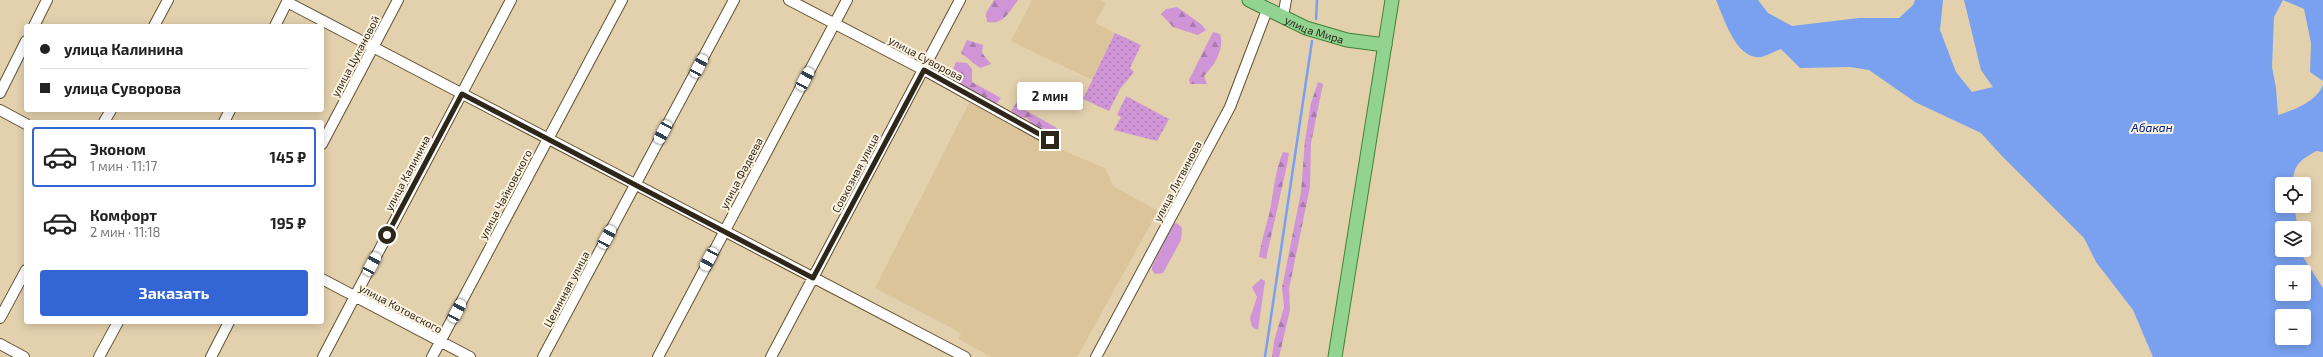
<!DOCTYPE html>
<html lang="ru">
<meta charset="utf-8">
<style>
body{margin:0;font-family:"Exo 2",sans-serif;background:#f6f6f6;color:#222;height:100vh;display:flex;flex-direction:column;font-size:15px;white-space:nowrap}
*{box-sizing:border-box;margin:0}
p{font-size:13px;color:#767676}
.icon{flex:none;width:22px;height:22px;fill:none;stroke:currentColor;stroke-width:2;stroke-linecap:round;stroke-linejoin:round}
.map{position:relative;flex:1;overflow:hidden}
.panel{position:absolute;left:24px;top:120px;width:300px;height:204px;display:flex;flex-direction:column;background:#fff;border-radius:4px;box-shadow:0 2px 10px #0003}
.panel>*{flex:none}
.banner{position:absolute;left:24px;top:24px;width:300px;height:88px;border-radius:4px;box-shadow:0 2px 10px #0003;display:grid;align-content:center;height:88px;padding:0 16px;background:#fff}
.tools{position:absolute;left:2275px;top:177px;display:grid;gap:8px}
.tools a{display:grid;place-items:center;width:36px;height:36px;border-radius:4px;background:#fff;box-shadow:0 2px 10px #0003;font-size:20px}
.end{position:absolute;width:18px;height:18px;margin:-9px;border:5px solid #2e2719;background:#fff;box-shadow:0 0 0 2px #fff}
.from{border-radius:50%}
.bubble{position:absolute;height:28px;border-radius:4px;background:#fff;box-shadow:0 2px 10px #0003;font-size:13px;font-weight:700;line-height:28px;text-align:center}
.car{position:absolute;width:12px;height:24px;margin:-12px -6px;border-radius:5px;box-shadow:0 0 3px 1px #0007;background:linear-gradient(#fff 24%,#345 0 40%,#fff 0 76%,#345 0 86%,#fff 0)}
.banner b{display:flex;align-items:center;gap:14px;height:38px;font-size:15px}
.banner b+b{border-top:1px solid #e0e0e0}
.banner i{width:10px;height:10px;background:#222}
ul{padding:7px 0 0;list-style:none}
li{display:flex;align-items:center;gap:12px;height:60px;margin:0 8px 6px;padding:0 8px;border:2px solid transparent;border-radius:4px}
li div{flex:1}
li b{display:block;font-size:15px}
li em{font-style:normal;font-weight:700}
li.on{border-color:#3365d5}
li>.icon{width:36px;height:36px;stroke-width:1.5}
.primary-button{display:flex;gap:8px;margin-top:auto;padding:8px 16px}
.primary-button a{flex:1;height:46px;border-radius:4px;background:#3365d5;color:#fff;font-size:16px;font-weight:700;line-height:46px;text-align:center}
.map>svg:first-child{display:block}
.built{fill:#dbc49a}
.grass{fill:#d095d6}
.forest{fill:url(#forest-firs)}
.garden{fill:url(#garden-dots)}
.water{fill:#79a1f0;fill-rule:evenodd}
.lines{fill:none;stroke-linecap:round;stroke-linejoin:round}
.stream{stroke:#79a1f0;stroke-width:2.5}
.minor-casing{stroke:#615131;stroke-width:12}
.major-casing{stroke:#408338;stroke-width:15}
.minor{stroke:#fff;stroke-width:10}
.major{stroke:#92d392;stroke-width:13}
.route{stroke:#2e2719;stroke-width:5}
.labels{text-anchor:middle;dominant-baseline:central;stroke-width:4;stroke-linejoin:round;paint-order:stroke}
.street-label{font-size:11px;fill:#2e2719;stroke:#fcf3e0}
.water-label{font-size:12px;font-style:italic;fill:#002090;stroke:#fcf3e0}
</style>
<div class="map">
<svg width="2323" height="357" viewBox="0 0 2323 357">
<defs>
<pattern id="forest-firs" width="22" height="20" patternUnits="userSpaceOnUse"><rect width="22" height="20" fill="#d095d6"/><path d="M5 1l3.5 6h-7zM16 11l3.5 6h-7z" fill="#a97aad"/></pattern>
<pattern id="garden-dots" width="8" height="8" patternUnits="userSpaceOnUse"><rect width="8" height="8" fill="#d095d6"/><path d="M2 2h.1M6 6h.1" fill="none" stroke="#a97aad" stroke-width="1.8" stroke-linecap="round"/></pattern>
</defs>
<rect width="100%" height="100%" fill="#e3d0ad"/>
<path class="built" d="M1032,0H1100L1106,3L1095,23L1115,33L1092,80L1011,41Z
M969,103L1062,150L1105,168L1113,186L1158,211L1077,357H992L958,339L961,333L875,288Z"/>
<path class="grass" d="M1177,223L1182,228L1181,240L1163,273L1155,274L1152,270V266L1173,224Z
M1261,279L1265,281L1258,330L1252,327L1250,318L1257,297L1252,287Z"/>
<path class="forest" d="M994,0H1018C1009,12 1004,25 987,22L986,13Z
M1177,7L1201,24L1206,30L1198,35L1173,27L1161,14L1166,9Z
M1213,32L1220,34C1225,49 1214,66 1204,76L1207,84H1190L1189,80Z
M967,40L983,45L982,53L991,64L980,68L961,53Z
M956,62L967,63L972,69V82L1001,98L997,103L977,98L949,79Z
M1318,82L1323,84L1311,143L1310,187L1289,289L1290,310L1279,357H1272L1274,341L1284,307L1282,288L1301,192L1305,140L1311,103Z
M1020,98L1030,100L1025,110L1057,128L1056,131L1035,127L1027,118L1018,117L1011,111Z
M1283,152L1289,153L1287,165L1266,259L1259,257C1261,242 1265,229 1269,215C1274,193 1274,173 1283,152Z"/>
<path class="garden" d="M1115,33L1141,45L1130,68L1134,72L1120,89L1109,111L1083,99Z
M1126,96L1169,119L1157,141L1114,130L1121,117L1117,115Z"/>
<path class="water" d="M1716,0H1758L1768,13L1792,26L1859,18H1899L1913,5L1915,0H1943L1940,30L1956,72L1972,92L1993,87L1981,70L1964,0H2283L2274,17L2272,67L2276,88L2278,115C2294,110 2316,102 2323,85V152L2316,151C2301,160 2293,164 2293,184H2282V206H2294L2298,228H2282V250H2302L2303,257L2323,288V357H2153L2133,310L2096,262L2084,238L2001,155L1981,133L1915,102L1869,70L1850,67L1800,68L1781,49C1775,51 1767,56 1761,57C1736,60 1724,18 1716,0ZM2282,272H2304V294H2282ZM2282,316H2304V338H2282Z
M2283,0H2323V81L2310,72L2311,43L2304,9Z"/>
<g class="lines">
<path class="stream" d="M1316,19L1317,0
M1265,357L1312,41"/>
<defs>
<path id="minor" d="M789,0L924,70L1050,140
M287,2L965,357
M1283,17L1286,0
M34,26L47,0
M154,26L168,0
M275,26L288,0
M0,93L26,41
M0,110L26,124
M104,122L111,110
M224,122L230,110
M322,144L398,0
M322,279L470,357
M0,318L26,270
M0,344L24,357
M99,357L118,322
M211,357L229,322
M323,357L511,0
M432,357L622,0
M543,357L734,0
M658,357L847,0
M771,357L960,0
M1096,357L1230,107L1267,10"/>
<g id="major">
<path id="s1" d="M1249,0L1306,28L1347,40L1385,45"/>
<path d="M1335,357L1392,0"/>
</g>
</defs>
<use href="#minor" class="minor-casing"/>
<use href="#major" class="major-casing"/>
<use href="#minor" class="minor"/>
<use href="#major" class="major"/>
</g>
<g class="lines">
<path class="route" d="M387,235L462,94L813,278L924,70L1050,140"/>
</g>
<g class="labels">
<g class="street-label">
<text stroke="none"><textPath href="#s1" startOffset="72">улица Мира</textPath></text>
<text transform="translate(355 56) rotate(-62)">улица Цукановой</text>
<text transform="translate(926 58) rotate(28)">улица Суворова</text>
<text transform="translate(407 173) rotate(-62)">улица Калинина</text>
<text transform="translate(741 173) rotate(-62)">улица Фадеева</text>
<text transform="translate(855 173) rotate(-62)">Совхозная улица</text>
<text transform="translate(1177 181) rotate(-62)">улица Литвинова</text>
<text transform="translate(505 194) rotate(-62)">улица Чайковского</text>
<text transform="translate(566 289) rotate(-62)">Целинная улица</text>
<text transform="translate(401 308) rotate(28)">улица Котовского</text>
</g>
<g class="water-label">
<text x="2152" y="127">Абакан</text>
</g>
</g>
</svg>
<div class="tools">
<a><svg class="icon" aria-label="locate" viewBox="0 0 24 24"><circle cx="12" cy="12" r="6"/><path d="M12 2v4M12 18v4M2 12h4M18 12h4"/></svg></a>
<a><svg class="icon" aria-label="layers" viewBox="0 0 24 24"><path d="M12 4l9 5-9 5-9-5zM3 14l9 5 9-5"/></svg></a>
<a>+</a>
<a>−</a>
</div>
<i class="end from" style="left:387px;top:235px"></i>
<i class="end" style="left:1050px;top:140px"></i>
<div class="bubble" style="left:1017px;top:82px;width:66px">2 мин</div>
<i class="car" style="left:699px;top:66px;rotate:28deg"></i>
<i class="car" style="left:805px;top:79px;rotate:28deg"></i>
<i class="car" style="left:663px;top:132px;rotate:208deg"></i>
<i class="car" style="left:607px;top:237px;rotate:28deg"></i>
<i class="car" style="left:709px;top:259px;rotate:208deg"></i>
<i class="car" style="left:372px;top:264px;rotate:28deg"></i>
<i class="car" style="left:457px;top:311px;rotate:28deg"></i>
<div class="banner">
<b><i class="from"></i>улица Калинина</b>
<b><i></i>улица Суворова</b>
</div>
<section class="panel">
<ul>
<li class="on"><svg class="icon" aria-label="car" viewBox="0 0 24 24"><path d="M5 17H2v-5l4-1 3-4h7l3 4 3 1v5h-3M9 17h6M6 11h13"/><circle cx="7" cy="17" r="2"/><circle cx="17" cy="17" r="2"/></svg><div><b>Эконом</b><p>1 мин · 11:17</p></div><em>145 ₽</em></li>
<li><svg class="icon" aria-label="car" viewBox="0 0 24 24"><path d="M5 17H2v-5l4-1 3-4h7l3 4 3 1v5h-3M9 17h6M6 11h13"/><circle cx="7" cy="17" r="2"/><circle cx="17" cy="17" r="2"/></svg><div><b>Комфорт</b><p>2 мин · 11:18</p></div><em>195 ₽</em></li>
</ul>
<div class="primary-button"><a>Заказать</a></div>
</section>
</div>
